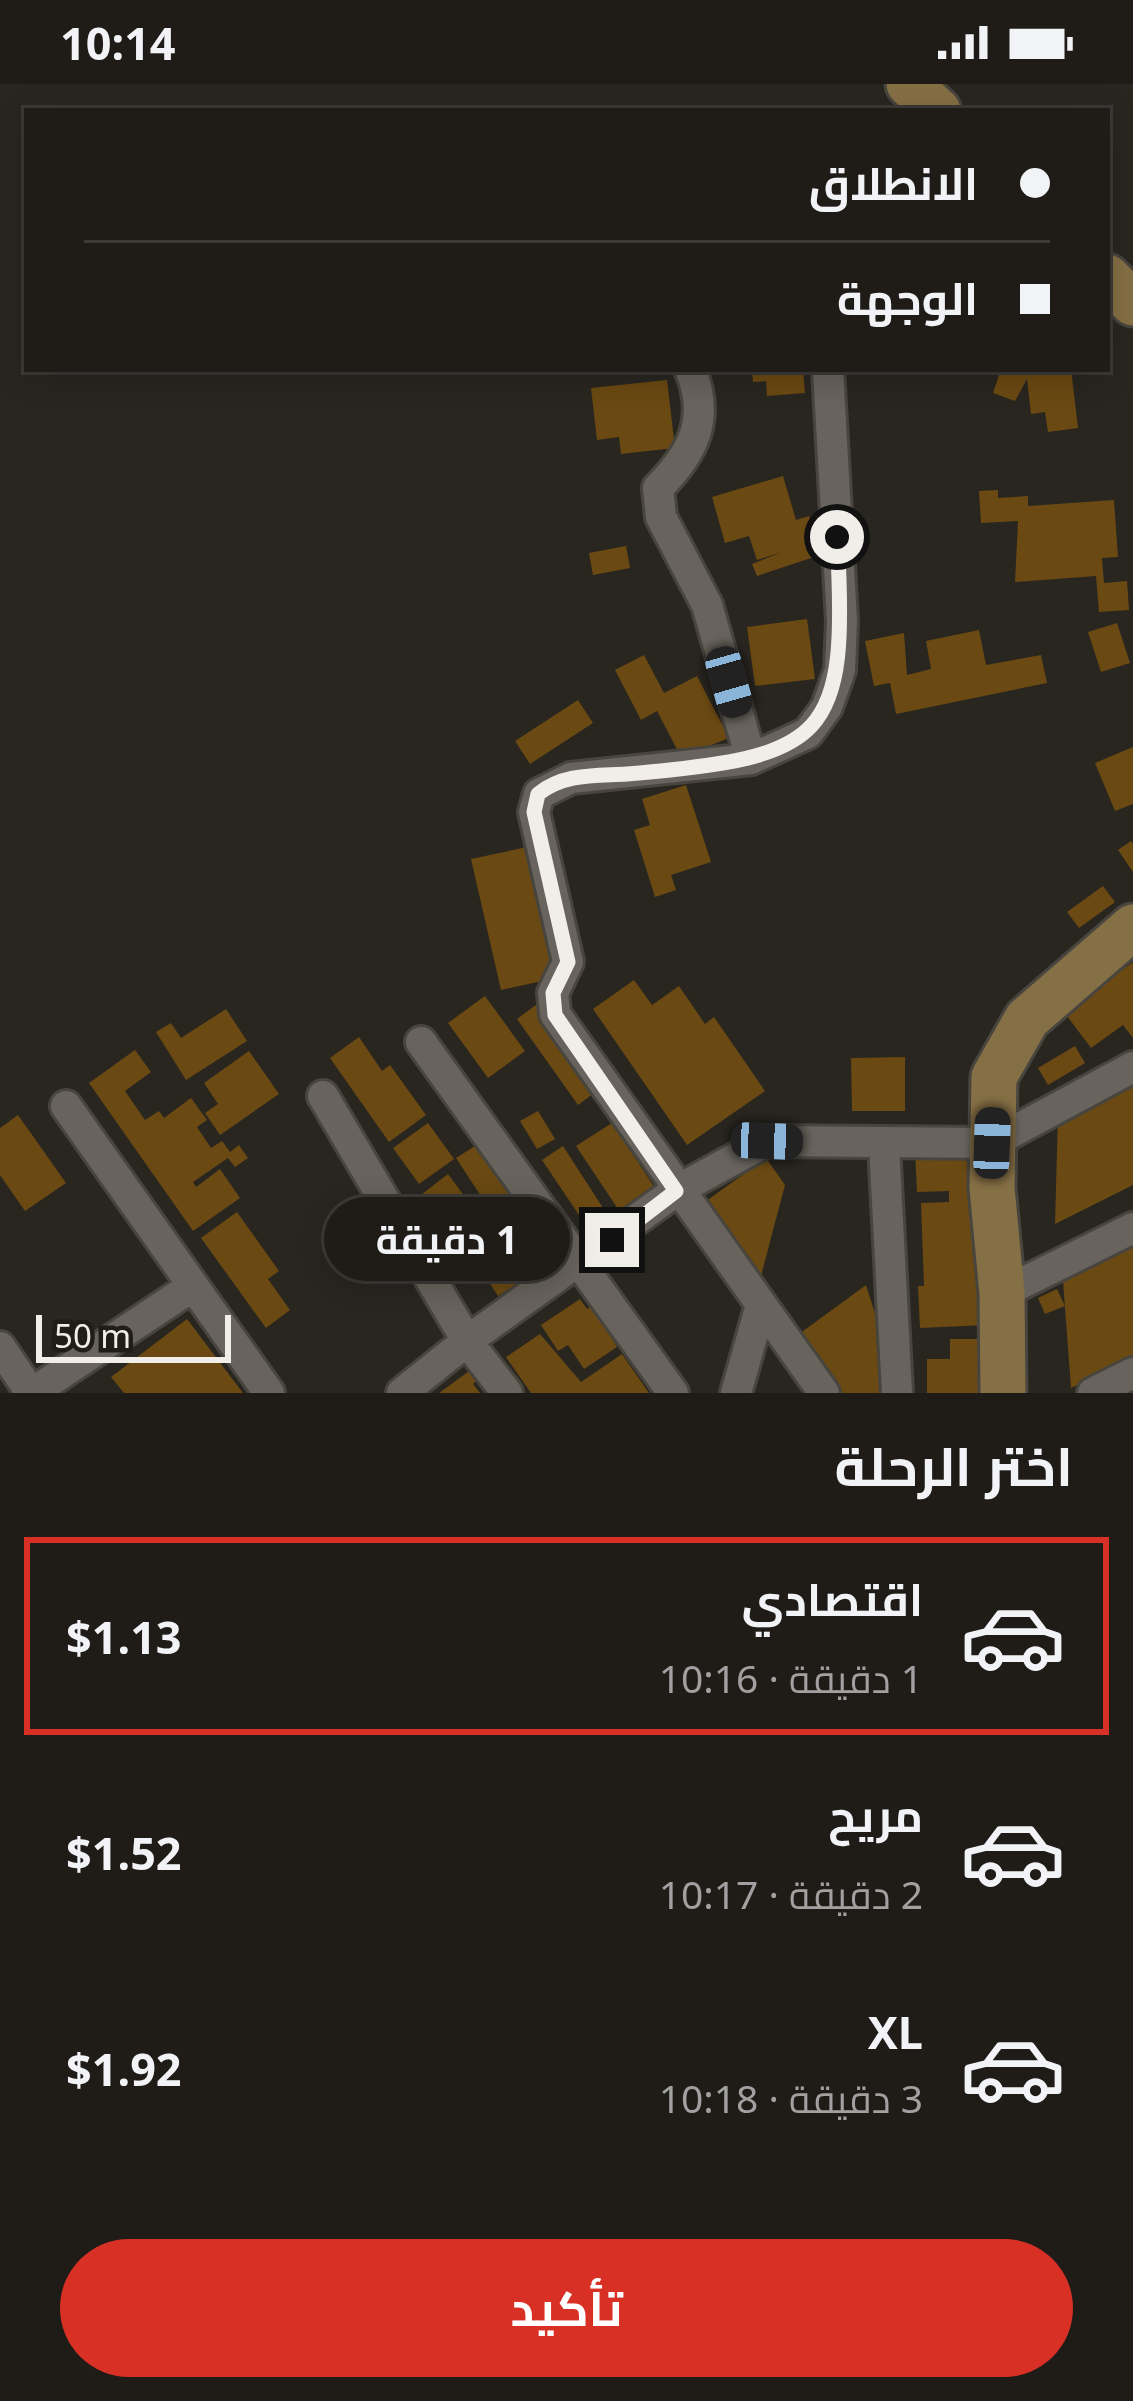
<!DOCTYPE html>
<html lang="ar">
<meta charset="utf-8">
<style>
body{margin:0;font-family:"Noto Sans",Cairo,sans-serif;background:#272521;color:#f1f3f6;direction:rtl;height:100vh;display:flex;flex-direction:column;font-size:45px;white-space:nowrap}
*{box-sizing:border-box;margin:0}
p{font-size:39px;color:#a1a1a2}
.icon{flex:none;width:66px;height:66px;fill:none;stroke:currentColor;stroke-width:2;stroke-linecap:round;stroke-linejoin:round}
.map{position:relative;height:1309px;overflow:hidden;direction:ltr}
.sheet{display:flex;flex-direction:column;background:#1f1c18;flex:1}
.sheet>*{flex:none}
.hud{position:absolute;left:24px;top:24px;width:1086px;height:264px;border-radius:0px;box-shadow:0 6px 30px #0003,0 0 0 3px #3c3a37;direction:rtl;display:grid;align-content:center;height:264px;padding:0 60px;background:#1f1c18}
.scale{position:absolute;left:36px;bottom:30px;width:195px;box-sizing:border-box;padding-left:12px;border:6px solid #f1eeea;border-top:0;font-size:33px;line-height:42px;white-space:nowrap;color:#f1eeea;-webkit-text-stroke:9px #201c16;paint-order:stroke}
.end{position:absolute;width:54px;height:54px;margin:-27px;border:15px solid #f1eeea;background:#111;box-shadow:0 0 0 6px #111}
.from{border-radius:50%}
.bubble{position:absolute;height:84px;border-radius:42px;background:#1f1c18;box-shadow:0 6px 30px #0003,0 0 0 3px #3c3a37;font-size:39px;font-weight:700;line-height:84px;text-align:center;direction:rtl}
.car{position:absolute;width:36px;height:72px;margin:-36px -18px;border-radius:15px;box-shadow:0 0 9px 3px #0007;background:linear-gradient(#222 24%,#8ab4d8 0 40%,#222 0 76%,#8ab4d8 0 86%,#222 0)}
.hud b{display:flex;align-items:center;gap:42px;height:114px;font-size:45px}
.hud b+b{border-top:3px solid #3c3a37}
.hud i{width:30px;height:30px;background:#f1f3f6}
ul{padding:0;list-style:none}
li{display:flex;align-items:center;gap:36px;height:198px;margin:0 24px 18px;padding:0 36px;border:6px solid transparent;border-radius:0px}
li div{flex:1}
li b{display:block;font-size:45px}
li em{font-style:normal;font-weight:700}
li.current{border-color:#d93025}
li>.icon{width:108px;height:108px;stroke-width:1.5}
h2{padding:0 60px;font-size:54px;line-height:144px}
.action{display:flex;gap:24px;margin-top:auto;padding:24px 60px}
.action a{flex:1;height:138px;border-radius:72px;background:#d93025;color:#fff;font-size:48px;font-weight:700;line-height:138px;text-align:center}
.status{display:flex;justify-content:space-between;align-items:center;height:84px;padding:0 60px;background:#1f1c18;direction:ltr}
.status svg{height:33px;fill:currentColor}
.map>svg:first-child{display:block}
.building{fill:#6a4912}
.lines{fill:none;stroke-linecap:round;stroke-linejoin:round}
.street-casing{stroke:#48453f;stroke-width:36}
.secondary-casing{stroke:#48453f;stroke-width:51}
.street{stroke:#68635c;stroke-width:30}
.secondary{stroke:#856f45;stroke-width:45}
.route{stroke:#f1eeea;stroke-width:15}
</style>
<div class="status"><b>10:14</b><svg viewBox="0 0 49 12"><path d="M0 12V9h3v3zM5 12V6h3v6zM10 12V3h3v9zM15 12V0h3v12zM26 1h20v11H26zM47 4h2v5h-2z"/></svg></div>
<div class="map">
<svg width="1133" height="1309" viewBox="0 0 1133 1309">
<rect width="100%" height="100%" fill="#292620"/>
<path class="building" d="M752,285H803L805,309L767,312L766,297L753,298Z
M1001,285H1071L1078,344L1048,348L1045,328L1031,330L1027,295L1015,317L993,309Z
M667,296L675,364L621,370L619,353L597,356L591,304Z
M783,392L796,436L809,432L817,458L810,460L814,473L757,492L752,480L782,468L757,476L749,452L725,459L712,413Z
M998,406V414L1028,412V422L1114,416L1118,473L1102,474L1104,499L1127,497L1129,526L1099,528L1096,492L1015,498L1018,437L981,439L979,407Z
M626,462L630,484L593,491L589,469Z
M807,535L815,595L755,602L747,543Z
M1117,539L1130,579L1101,588L1088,548Z
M979,546L986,581L1041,571L1047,599L896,630L890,599L874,602L865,557L904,549L907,591L931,585L926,557Z
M644,571L664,609L697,592L729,654L681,673L657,627L641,636L615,586Z
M578,616L593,639L530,680L515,657Z
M1133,663V720L1115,727L1095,679Z
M686,701L711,778L671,791L676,806L655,813L634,746L650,741L642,715Z
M1131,757L1133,760V788L1118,766Z
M527,763L556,894L501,906L471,775Z
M1103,802L1115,818L1079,844L1067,828Z
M1133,878V954L1123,941L1091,964L1064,928Z
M634,896L652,921L679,902L705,940L714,933L765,1007L687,1061L593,925Z
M485,912L525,967L488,994L448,939Z
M537,920L598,1006L578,1021L517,935Z
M226,925L247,957L186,996L156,948L171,939L181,954Z
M359,953L382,987L390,981L426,1031L389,1058L330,974Z
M1075,962L1085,979L1048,1001L1038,984Z
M135,966L151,988L125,1007L145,1036L159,1027L164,1034L191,1014L207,1036L197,1043L211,1064L222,1057L230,1068L239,1061L248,1074L235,1083L228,1074L193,1098L196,1103L220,1085L240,1114L193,1147L89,999Z
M249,967L279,1010L220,1051L205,1029L218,1020L204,999Z
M905,973V1027H852L851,974Z
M1133,992V1101L1055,1140L1058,1030Z
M538,1027L555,1055L537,1065L520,1037Z
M18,1031L66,1099L25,1127L0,1091V1044Z
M428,1039L454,1075L419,1100L393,1064Z
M612,1039L655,1104L620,1128L576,1062Z
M483,1057L558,1173L498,1212L462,1157L496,1135L456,1074Z
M563,1062L603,1124L583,1137L542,1076Z
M978,1063L986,1241L920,1244L918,1202H924L921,1119L949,1118V1107L917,1108L915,1066Z
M766,1074L785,1101L758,1203L702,1120Z
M448,1090L471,1121L444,1140L422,1110Z
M237,1128L279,1187L268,1195L290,1226L266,1244L201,1154Z
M1133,1163V1275L1071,1304L1063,1197Z
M866,1201L886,1264L879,1309H835L795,1253Z
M1057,1205L1065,1222L1045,1230L1038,1214Z
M580,1215L587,1225L593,1221L617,1263L584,1285L568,1261L558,1267L541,1241Z
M187,1235L243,1309H124L111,1293Z
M540,1250L581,1298L622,1270L649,1309H531L506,1273Z
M950,1255H989V1309H927V1275H950Z
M476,1282L483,1292L473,1300L480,1309H439Z"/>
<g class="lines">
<defs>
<path id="street" d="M690,285C711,335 693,369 658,404L661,433L707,521L751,675
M421,958L673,1309
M323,1012L467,1257L402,1309
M66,1022L269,1309
M884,1061L897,1309
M1002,1209L1133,1144
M0,1263L31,1309
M32,1309L190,1204
M507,1309L467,1257L676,1107L767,1057L992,1059L1133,983
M736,1309L761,1221
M824,1309L555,930L553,909L568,878L534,728L539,710L571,694L751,675L808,649L827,623L840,586L842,537L828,285
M1093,1309L1133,1289"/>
<path id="secondary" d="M909,0L938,27
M1107,193L1133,219
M1003,1309L1002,1209L992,1104L994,993L1027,935L1133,843"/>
</defs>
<use href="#street" class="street-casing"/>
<use href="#secondary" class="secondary-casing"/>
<use href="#street" class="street"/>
<use href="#secondary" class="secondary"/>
</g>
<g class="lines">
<path class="route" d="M612,1156L676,1107L555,931L553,909L568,878L534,728L538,710C564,689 596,692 627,690C828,673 849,656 837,453"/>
</g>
</svg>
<div class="scale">50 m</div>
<i class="end from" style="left:837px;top:453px"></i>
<i class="end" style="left:612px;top:1156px"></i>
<div class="bubble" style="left:324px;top:1113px;width:246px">1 دقيقة</div>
<i class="car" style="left:729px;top:598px;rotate:164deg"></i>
<i class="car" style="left:767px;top:1057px;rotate:92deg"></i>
<i class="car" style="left:992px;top:1059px;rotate:2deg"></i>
<div class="hud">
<b><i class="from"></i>الانطلاق</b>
<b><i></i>الوجهة</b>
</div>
</div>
<section class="sheet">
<h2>اختر الرحلة</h2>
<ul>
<li class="current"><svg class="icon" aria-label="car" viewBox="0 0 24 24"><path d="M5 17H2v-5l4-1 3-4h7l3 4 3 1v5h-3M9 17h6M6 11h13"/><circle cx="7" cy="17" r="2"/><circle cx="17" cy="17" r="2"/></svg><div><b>اقتصادي</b><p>1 دقيقة · 10:16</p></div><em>$1.13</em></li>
<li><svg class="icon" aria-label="car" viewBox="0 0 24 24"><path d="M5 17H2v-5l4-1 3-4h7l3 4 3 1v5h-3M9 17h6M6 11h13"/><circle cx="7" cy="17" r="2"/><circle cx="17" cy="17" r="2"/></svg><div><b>مريح</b><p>2 دقيقة · 10:17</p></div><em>$1.52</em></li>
<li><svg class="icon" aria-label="car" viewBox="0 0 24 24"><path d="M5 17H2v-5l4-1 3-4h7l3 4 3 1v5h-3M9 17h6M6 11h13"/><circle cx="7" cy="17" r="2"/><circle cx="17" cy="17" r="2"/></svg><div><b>XL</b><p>3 دقيقة · 10:18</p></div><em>$1.92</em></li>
</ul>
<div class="action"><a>تأكيد</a></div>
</section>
